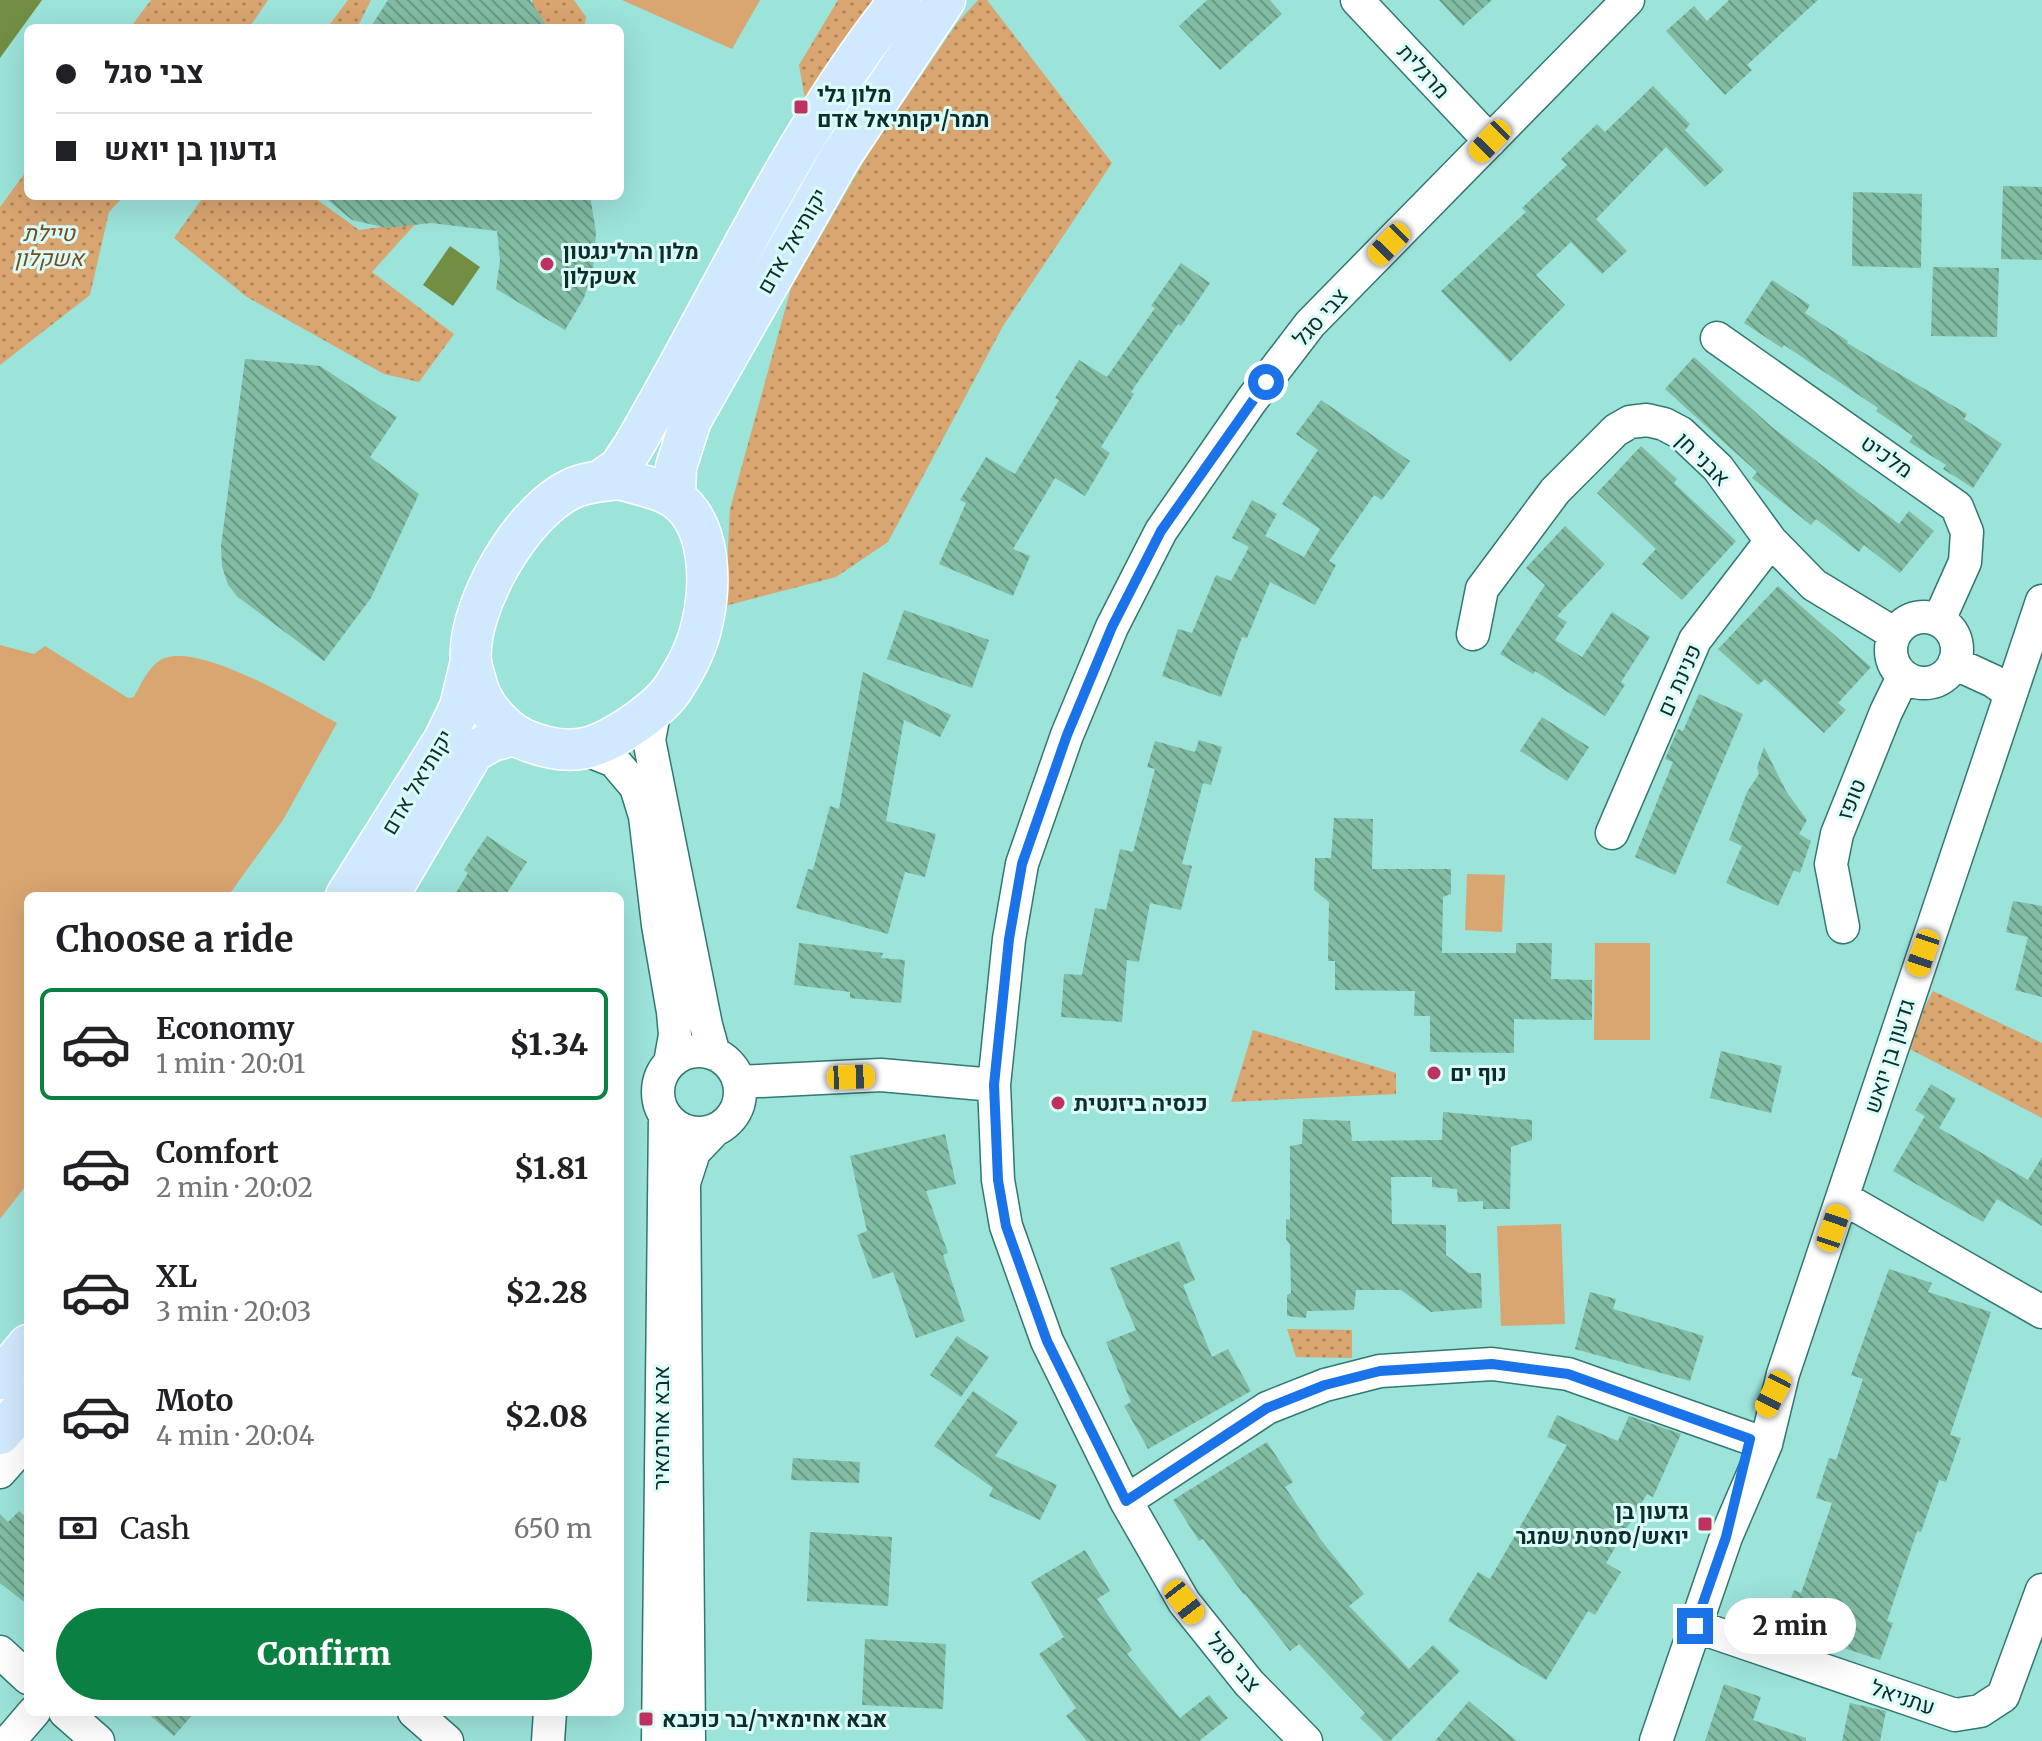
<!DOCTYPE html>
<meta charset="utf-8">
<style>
body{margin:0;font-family:Merriweather,Heebo,serif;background:#f6f6f6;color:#202124;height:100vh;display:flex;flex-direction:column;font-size:30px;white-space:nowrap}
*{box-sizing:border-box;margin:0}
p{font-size:26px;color:#757577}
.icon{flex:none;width:44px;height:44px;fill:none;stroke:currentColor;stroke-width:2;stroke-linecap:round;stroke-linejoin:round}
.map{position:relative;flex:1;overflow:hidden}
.details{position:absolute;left:24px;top:892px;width:600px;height:824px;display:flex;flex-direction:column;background:#fff;border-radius:12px;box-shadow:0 8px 32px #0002}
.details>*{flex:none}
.top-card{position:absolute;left:24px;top:24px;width:600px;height:176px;border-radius:12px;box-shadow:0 8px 32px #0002;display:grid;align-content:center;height:176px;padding:0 32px;background:#fff}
.end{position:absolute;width:36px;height:36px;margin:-18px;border:10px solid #1a73e8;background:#fff;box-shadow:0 0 0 4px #fff}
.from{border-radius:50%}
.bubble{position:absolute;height:56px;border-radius:28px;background:#fff;box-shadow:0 8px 32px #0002;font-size:26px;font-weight:800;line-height:56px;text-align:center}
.car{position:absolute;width:24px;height:48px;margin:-24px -12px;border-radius:10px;box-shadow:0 0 6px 2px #0007;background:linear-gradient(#f5c518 24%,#345 0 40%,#f5c518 0 76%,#345 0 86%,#f5c518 0)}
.top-card b{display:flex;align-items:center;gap:28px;height:76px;font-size:30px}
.top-card b+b{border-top:2px solid #e0e0e0}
.top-card i{width:20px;height:20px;background:#202124}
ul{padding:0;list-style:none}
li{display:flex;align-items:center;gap:24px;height:112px;margin:0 16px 12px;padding:0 16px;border:4px solid transparent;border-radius:12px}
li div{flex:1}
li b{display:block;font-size:30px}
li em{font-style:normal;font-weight:800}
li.active{border-color:#0b8043}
li>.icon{width:72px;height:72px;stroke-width:1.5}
h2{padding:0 32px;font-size:36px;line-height:96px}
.pay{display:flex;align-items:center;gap:20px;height:88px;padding:0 32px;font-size:30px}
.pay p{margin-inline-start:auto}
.button{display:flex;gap:16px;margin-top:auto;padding:16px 32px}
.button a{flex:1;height:92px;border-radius:48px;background:#0b8043;color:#fff;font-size:32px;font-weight:800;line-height:92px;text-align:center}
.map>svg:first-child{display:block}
.green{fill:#d9a571}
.park{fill:url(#park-dots)}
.water{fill:#728e43}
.building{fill:url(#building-back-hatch)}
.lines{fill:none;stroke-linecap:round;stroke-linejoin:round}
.minor-casing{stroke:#317871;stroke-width:35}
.major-casing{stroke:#fff;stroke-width:43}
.minor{stroke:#fff;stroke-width:32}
.major{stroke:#d1e9fe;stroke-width:40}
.route{stroke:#1a73e8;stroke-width:10}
.poi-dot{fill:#bf3260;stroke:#dafdf8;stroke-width:3}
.labels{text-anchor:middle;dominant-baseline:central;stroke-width:6;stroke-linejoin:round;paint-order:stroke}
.street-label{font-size:22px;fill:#0e2c29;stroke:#dafdf8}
.poi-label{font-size:22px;font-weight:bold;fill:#0e2c29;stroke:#dafdf8;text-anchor:start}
.park-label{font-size:22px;font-style:italic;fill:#764d1f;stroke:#dafdf8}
</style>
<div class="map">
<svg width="2042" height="1741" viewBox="0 0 2042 1741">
<defs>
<pattern id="park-dots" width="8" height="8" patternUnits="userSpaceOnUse" patternTransform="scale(2)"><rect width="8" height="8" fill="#d9a571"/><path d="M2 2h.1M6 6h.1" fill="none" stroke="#ae875d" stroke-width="1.8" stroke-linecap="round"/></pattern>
<pattern id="building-back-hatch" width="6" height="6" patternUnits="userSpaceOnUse" patternTransform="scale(2)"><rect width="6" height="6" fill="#81bca3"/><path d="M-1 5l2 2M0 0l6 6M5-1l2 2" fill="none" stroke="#689985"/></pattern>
</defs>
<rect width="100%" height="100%" fill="#9ce3da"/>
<path class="green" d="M622,0H760L732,49Z
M0,645L34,654L45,646L128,698L134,697C141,684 147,670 159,661C193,637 303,705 337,723L283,820L228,896H28V1183L0,1219Z
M1467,874L1505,875L1502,932L1465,930Z
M1595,943H1650V1040H1594Z
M1561,1224L1565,1324L1501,1326L1497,1226Z"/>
<path class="park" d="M151,0H268L249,28H130Z
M348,0H371L357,28H327Z
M532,0H574L586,17L584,28H536Z
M838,0H886L842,60L805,99L799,65Z
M978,0H987L1112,163L1003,326L888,542L836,577L725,606L730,509L791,288L867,156L957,23Z
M28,169V196H124L109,212L90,295L0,365V207Z
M204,196H312L359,230L417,222L372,272L454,334L419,382L384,374L247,297L174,238Z
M1933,991L2042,1043V1118L1904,1046Z
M1253,1030L1396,1073V1094L1231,1102Z
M1287,1329L1352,1330V1358L1296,1357Z"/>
<path class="water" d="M0,0H42L0,58Z
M450,246L480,267L453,306L423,285Z"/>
<path class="building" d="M388,0H530L548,28H370Z
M1207,0H1270L1282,14L1220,70L1179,26Z
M1439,0H1492L1463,26Z
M1729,0H1818L1747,65L1752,70L1725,95L1666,31L1694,6L1707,21Z
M1653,86L1690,124L1685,130L1724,170L1705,187L1666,147L1596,219L1627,251L1602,274L1571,242L1536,275L1565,305L1510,362L1441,291L1526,212L1522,208L1567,165L1561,159L1597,124L1605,132Z
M2003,186L2042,187V260L2001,259Z
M1853,192L1922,194L1921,268L1852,266Z
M323,196H590L596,232L593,269L584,298L565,330L496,289L500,260L497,231L431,223L387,228L352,220Z
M1181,263L1210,283L1181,326L1178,324L1131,392L1134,394L1101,447L1110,453L1085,496L1055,478L1013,549L1030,556L1013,596L939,564L966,503L960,500L986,457L1015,474L1059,400L1055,398L1079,360L1107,377L1155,308L1151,306Z
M1933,267L1999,268L1997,337L1931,336Z
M1772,280L1810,305L1805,313L1848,341L1847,343L1967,414L1964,419L2002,444L1973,488L1943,469L1946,465L1909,442L1913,436L1876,411L1878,408L1784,345L1782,348L1744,323Z
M1694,357L1773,428L1899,524L1909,511L1934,531L1900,573L1864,545L1859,552L1816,519L1811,525L1752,478L1757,472L1665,389Z
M245,359L320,366L397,417L370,457L419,494L371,598L324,661L238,597L228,585L222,566L221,546Z
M1321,400L1410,461L1382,500L1374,495L1329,561L1336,565L1315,605L1270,582L1247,638L1242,637L1221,697L1162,676L1178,629L1192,633L1216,575L1231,581L1249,547L1232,538L1252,500L1277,514L1265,536L1304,557L1320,529L1282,504L1318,450L1296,434Z
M1641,446L1677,479L1674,483L1736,541L1682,600L1642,564L1656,549L1597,493Z
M1565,526L1605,564L1557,616L1567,622L1555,640L1582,657L1612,612L1650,637L1621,682L1625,685L1605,716L1535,671L1533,674L1500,654L1545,585L1526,568Z
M1778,586L1871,667L1838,703L1846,710L1824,733L1765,679L1758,685L1718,649Z
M904,610L989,640L972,688L887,659Z
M863,672L951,715L940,737L904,720L886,821L936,834L925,877L905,872L888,934L796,908L808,869L813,870L830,806L839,809Z
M1699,694L1743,714L1675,875L1635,857L1673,762L1665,759L1678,729L1683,731Z
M1542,717L1589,747L1567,781L1520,751Z
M1199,740L1222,747L1211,785L1203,783L1182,864L1192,866L1181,910L1150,903L1139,962L1127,960L1122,1022L1061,1017L1064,974L1082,975L1095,908L1106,910L1120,849L1133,852L1155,769L1147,767L1155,741L1195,752Z
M1764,747L1786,791L1807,820L1799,834L1811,841L1800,873L1794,870L1778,906L1726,883L1742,846L1729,840L1747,792L1759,774L1757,767Z
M1334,818L1373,819L1372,869H1451V894L1443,897L1442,953H1516V943H1552L1551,979L1592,980V1020L1514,1019V1053L1430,1052V1016H1414L1415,991L1335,990V961H1328L1329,902L1314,890L1315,858H1331Z
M487,836L527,862L505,896H454L468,873L464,870Z
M2013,901L2042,906V997L2015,990L2028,937L2006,932Z
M799,943L883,953L881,958L905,960L901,1003L850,998V992L794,985Z
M1721,1051L1782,1066L1771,1113L1710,1098Z
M1931,1084L1956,1099L1939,1128L2028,1180L2042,1157V1226L1997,1199L1983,1222L1893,1171L1925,1116L1915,1110Z
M1443,1112L1532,1120V1140L1511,1147L1510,1209H1483V1201L1458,1202L1457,1189L1432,1187V1177H1391L1392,1224L1446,1225V1255L1469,1273H1481L1482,1308L1431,1312L1401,1290H1356L1354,1310L1307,1311L1306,1318L1287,1316V1295L1291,1293L1290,1245L1286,1239V1219L1290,1220V1146L1302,1144L1303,1119L1350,1121L1352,1141L1442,1140Z
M945,1134L956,1184L926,1191L948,1253L943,1255L965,1321L916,1338L893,1272L873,1279L857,1235L867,1231L850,1156Z
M1179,1241L1195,1280L1183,1285L1212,1357L1228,1349L1251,1391L1148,1449L1124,1406L1131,1402L1106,1342L1136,1330L1110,1268Z
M1889,1269L1932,1283L1928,1292L1991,1312L1950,1435L1961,1438L1946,1482L1939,1480L1921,1532L1917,1531L1887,1621L1893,1623L1880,1660L1781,1627L1794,1590L1801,1593L1832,1503L1816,1498L1829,1458L1836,1460L1863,1379L1851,1375Z
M1590,1292L1616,1299L1613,1309L1704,1336L1690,1381L1575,1349Z
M957,1336L989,1357L961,1397L930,1375Z
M973,1391L1018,1422L995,1456L1057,1485L1040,1520L989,1496L993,1488L934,1446Z
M1557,1415L1618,1441L1629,1416L1681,1434L1653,1497L1647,1494L1606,1563L1621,1572L1595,1615L1588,1611L1546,1680L1448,1621L1478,1572L1490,1579L1567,1445L1547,1437Z
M1267,1442L1293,1482L1285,1487L1321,1540L1364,1594L1349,1606L1409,1669L1433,1645L1460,1671L1390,1741H1384L1360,1718L1365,1713L1299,1644L1290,1651L1245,1594L1244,1595L1203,1539L1199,1541L1173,1500Z
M793,1458L860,1462L859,1483L791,1480Z
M19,1511L28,1519V1605L0,1583V1514L8,1522Z
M810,1532L892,1537L888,1606L807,1601Z
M1085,1550L1110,1591L1097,1599L1132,1650L1127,1654L1180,1718L1209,1695L1228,1718L1199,1741H1087L1066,1716L1076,1708L1039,1654L1064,1637L1031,1582Z
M865,1639L946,1644L943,1709L862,1705Z
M1724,1684L1761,1697L1753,1720L1806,1738V1741H1705Z
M1469,1701L1517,1741H1435Z
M1850,1703L1886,1711L1880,1741H1842Z
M146,1712H195L174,1736Z"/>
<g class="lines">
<defs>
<path id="minor" d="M1357,0L1490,141
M1717,338L1957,507L1967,532L1965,562L1939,620
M1891 650a33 33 0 1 1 66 0a33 33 0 1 1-66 0Z
M1473,634L1482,589L1555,491L1616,430L1630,422L1647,420L1664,424L1681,433L1718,468L1771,541L1814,585L1895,634
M1954,663L1993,681L2010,693
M655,708L649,740L706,1025L714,1054
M584,749L614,761L636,787L645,816L658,925L673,1012L675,1035L670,1063
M1612,833L1695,640L1771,541
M1843,927L1831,864L1837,834L1886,712L1903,677
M658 1092a41 41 0 1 1 82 0a41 41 0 1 1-82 0Z
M739,1082L881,1075L994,1085
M1843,1198L2042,1312
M0,1472L28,1440
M1126,1501L1267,1408L1325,1385L1380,1371L1492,1364L1568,1374L1766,1444
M1695,1626L1955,1715L1980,1711L2003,1696L2042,1590
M0,1652L28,1678
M65,1712L98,1741
M414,1712L447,1741
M9,1741L34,1712
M548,1741L550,1712
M658,1741L665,1115
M689,1741L684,1183L694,1152L715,1130
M1306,1741L1249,1683L1184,1602L1126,1501L1047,1341L1006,1226L998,1180L994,1085L1009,939L1022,864L1067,735L1112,627L1161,531L1251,401L1310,324L1628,0
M1656,1741L1726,1537L1766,1444L1783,1374L2042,601"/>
<path id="major" d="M619,479C636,484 661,488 676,499C712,525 711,586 702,624C698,644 686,668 675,685C667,699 653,710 641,719C599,749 573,760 523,739C504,730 482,706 477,685C475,678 472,669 471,662C466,607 522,512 571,489C585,482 603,481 619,479Z
M600,481L619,468L633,447C720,299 792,134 900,0
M675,498L676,467L691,420L841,156L945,0
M346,896L444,740L460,707L471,661
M388,896L473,752L492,741L514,735
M0,1379L28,1345
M0,1434L28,1402"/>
</defs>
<use href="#minor" class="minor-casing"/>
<use href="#major" class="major-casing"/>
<use href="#minor" class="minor"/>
<use href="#major" class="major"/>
</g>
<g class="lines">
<path class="route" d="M1266,382L1161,531L1112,627L1067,735L1022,864L1009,939L994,1085L998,1180L1006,1226L1047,1341L1126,1501L1267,1408L1325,1385L1380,1371L1492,1364L1568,1374L1750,1439L1726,1537L1695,1626"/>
</g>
<g class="poi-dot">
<rect x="793" y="99" width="16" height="16" rx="4"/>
<circle cx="547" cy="264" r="8"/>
<circle cx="1434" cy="1073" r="8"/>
<circle cx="1058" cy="1103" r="8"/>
<rect x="1697" y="1516" width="16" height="16" rx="4"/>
<rect x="638" y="1711" width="16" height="16" rx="4"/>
</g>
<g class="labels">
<g class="street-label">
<text transform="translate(1424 71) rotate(47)">מרגלית</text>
<text transform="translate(792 241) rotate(-60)">יקותיאל אדם</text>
<text transform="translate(1320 317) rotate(-48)">צבי סגל</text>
<text transform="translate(1887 456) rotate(35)">מלכיט</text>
<text transform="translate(1703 459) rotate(45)">אבני חן</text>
<text transform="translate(1679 680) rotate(-66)">פנינת ים</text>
<text transform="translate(417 782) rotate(-59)">יקותיאל אדם</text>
<text transform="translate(1851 799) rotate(-68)">טופז</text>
<text transform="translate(1889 1056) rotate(-72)">גדעון בן יואש</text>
<text transform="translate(661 1428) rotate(-90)">אבא אחימאיר</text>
<text transform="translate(1234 1662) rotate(50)">צבי סגל</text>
<text transform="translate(1903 1697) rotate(19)">עתניאל</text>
</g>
<g class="poi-label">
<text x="817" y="94">מלון גלי<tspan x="817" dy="25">תמר/יקותיאל אדם</tspan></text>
<text x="563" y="251">מלון הרלינגטון<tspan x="563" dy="25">אשקלון</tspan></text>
<text x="1450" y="1073">נוף ים</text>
<text x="1074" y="1103">כנסיה ביזנטית</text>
<text x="1689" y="1511" text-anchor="end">גדעון בן<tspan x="1689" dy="25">יואש/סמטת שמגר</tspan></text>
<text x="662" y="1719">אבא אחימאיר/בר כוכבא</text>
</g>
<g class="park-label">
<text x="49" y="233">טיילת<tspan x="49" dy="25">אשקלון</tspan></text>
</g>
</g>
</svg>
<i class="end from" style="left:1266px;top:382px"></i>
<i class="end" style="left:1695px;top:1626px"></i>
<div class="bubble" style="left:1724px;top:1598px;width:132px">2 min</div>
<i class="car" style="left:1490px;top:141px;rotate:224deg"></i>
<i class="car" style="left:1389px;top:244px;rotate:224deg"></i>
<i class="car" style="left:1923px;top:953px;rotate:199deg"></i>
<i class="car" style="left:851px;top:1077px;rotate:88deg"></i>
<i class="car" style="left:1833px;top:1228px;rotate:19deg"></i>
<i class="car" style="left:1773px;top:1394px;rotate:207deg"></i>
<i class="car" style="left:1184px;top:1602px;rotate:142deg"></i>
<div class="top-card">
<b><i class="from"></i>צבי סגל</b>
<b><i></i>גדעון בן יואש</b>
</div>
<section class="details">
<h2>Choose a ride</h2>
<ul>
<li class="active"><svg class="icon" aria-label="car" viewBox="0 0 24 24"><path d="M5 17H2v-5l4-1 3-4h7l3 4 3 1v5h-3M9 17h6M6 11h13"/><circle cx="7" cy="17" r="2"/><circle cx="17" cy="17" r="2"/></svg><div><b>Economy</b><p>1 min · 20:01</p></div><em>$1.34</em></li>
<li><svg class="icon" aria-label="car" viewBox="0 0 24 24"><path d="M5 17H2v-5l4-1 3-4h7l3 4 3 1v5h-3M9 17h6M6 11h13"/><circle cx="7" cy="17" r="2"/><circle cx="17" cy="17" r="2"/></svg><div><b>Comfort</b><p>2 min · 20:02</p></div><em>$1.81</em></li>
<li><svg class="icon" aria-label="car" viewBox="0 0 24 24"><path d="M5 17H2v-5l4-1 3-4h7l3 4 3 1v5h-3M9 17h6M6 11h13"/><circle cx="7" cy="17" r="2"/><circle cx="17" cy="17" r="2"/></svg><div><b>XL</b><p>3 min · 20:03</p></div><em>$2.28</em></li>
<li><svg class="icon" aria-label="car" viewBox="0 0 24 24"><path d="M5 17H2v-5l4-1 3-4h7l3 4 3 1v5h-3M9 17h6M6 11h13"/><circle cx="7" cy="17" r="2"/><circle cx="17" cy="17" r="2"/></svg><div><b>Moto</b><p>4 min · 20:04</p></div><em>$2.08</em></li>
</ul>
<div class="pay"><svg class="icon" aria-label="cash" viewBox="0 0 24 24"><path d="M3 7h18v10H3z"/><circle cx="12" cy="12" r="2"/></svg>Cash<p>650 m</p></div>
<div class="button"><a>Confirm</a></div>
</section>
</div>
